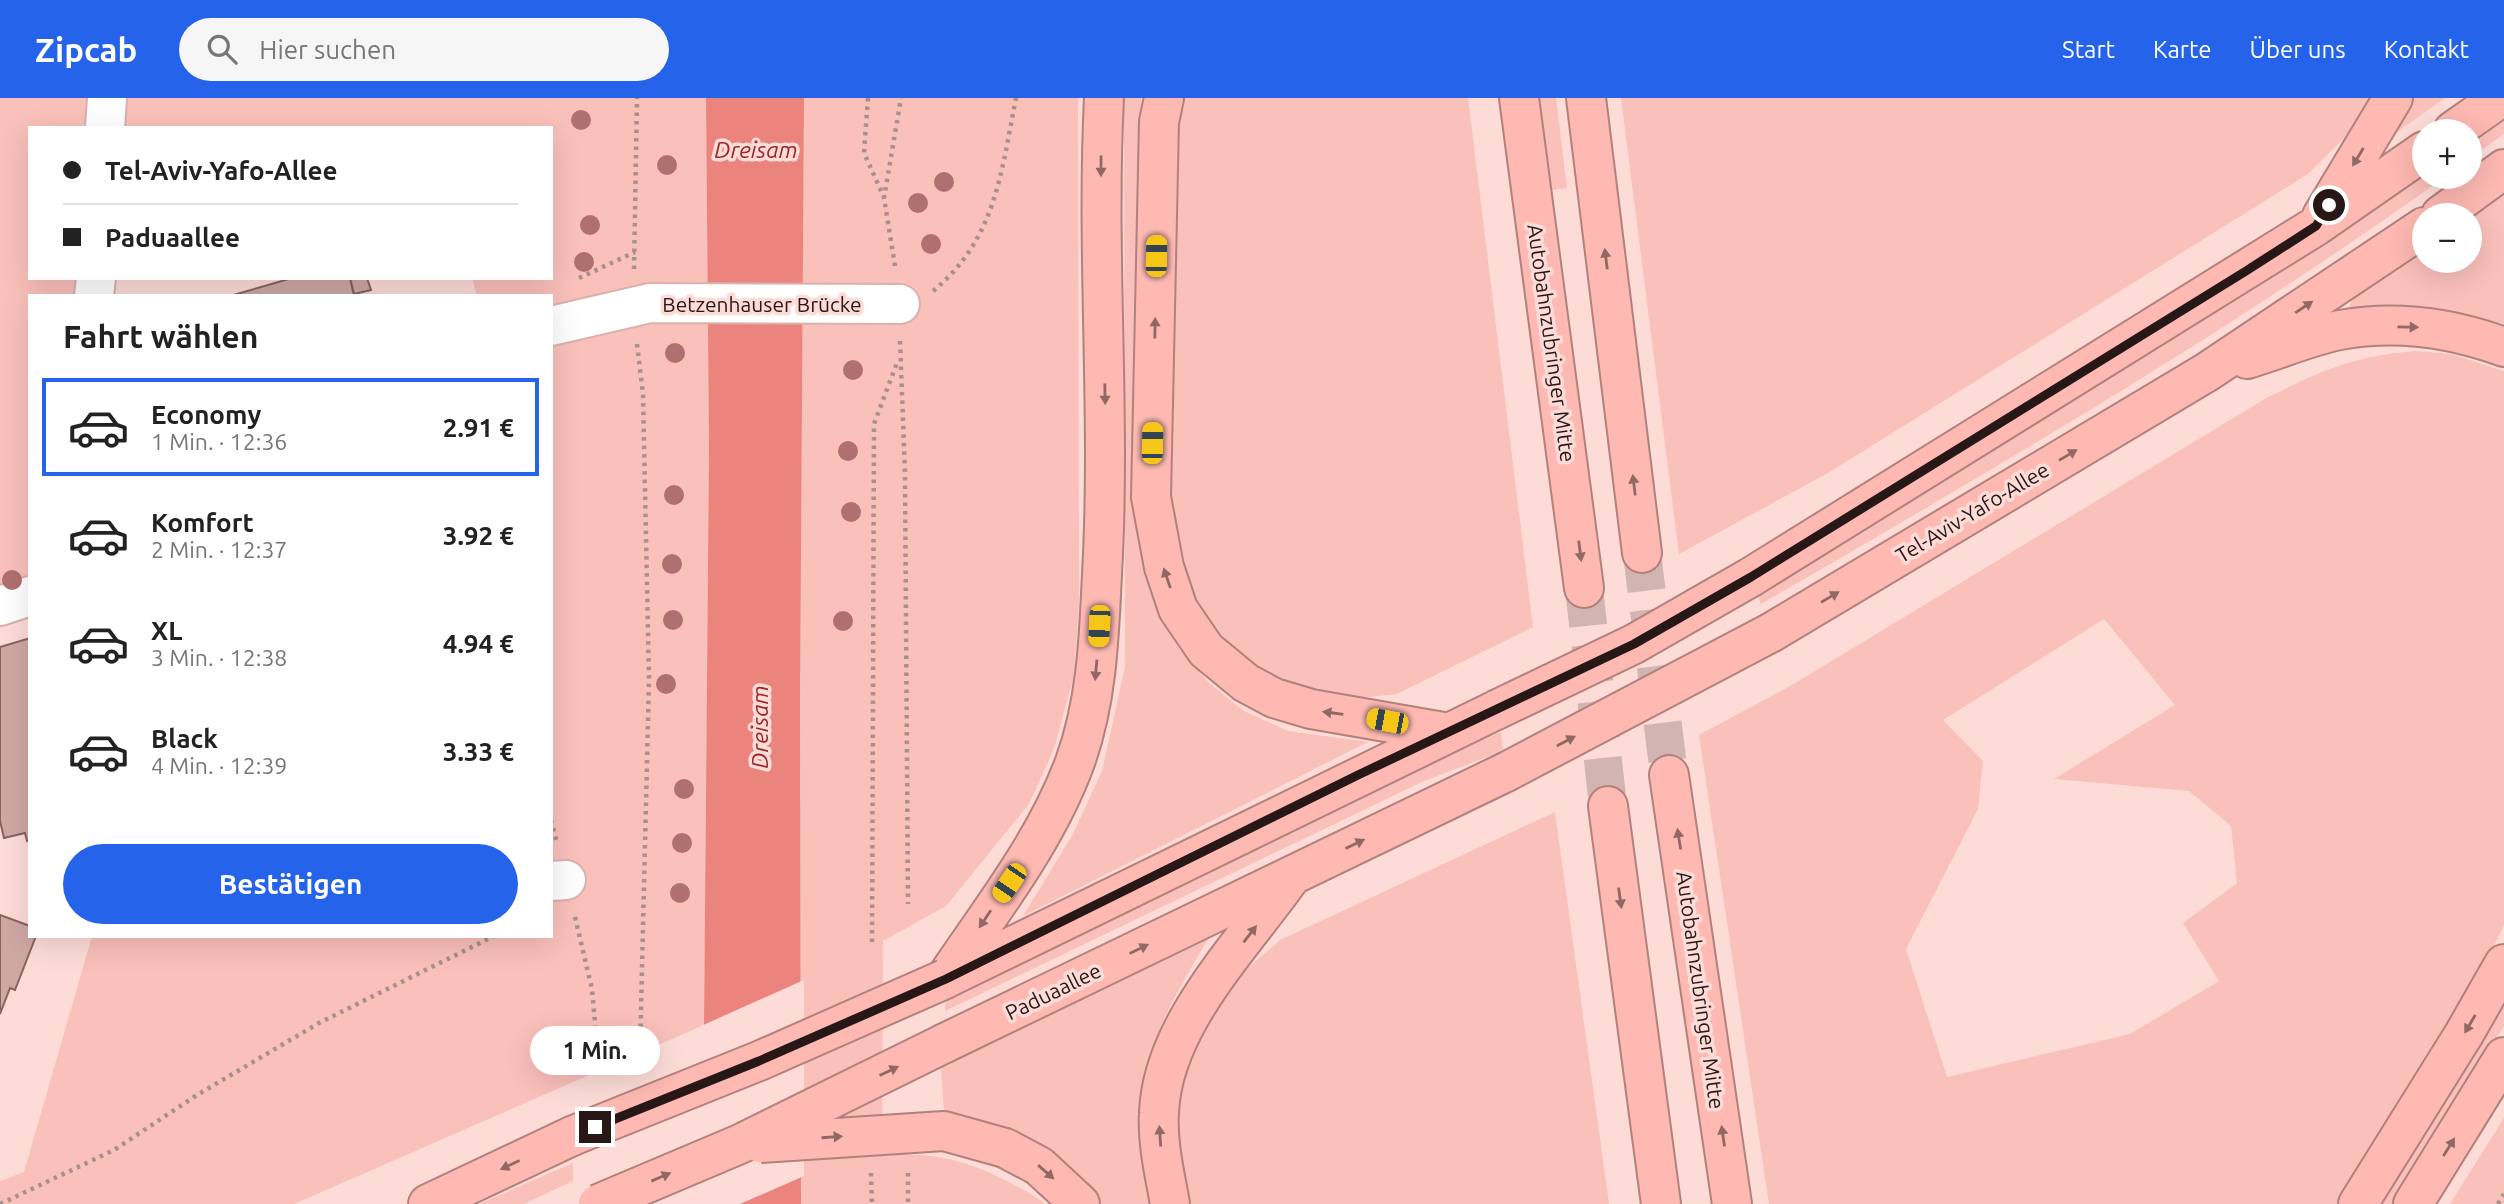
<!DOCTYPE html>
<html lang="de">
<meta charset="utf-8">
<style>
body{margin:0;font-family:Ubuntu,sans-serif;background:#f6f6f6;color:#222;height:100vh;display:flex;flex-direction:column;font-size:26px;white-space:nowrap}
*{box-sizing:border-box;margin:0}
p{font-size:23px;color:#767676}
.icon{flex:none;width:38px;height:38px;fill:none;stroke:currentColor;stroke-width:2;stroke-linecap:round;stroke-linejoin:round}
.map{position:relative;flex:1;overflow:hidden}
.panel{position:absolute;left:28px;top:196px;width:525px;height:644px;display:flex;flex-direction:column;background:#fff;border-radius:0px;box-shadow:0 7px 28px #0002}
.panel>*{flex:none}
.hud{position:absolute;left:28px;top:28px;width:525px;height:154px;border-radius:0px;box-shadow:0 7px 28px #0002;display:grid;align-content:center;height:154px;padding:0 35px;background:#fff}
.tools{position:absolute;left:2412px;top:21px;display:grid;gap:14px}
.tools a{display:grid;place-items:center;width:70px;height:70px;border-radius:50%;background:#fff;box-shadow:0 7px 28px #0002;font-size:35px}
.end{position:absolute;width:32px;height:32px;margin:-16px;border:9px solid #271817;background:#fff;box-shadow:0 0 0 4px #fff}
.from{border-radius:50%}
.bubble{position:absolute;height:49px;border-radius:24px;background:#fff;box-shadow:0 7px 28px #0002;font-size:23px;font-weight:700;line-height:49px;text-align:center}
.car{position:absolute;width:21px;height:42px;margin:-21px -10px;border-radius:9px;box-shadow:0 0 5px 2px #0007;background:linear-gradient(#f5c518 24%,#345 0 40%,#f5c518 0 76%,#345 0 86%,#f5c518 0)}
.hud b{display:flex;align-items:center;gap:24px;height:66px;font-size:26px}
.hud b+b{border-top:2px solid #e0e0e0}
.hud i{width:18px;height:18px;background:#222}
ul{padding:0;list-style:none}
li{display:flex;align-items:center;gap:21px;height:98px;margin:0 14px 10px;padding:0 21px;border:4px solid transparent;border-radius:0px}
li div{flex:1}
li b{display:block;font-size:26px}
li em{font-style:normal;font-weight:700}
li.active{border-color:#2563eb}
li>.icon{width:63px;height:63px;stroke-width:1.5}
h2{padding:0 35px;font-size:32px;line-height:84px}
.button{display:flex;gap:14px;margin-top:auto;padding:14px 35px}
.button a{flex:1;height:80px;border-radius:42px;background:#2563eb;color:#fff;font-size:28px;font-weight:700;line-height:80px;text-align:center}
header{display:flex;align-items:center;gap:42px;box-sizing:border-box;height:98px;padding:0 35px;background:#2563eb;color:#fff}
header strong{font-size:33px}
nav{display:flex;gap:38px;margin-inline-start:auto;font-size:24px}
.search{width:490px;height:63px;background:#f6f6f6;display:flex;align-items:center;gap:18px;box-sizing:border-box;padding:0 24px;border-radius:38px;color:#767676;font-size:26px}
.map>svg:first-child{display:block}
.green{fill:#fac0ba;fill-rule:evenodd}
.water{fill:#ea847d}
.pier{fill:#fddcd8}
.building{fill:#cfa8a4;stroke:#876360;stroke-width:2}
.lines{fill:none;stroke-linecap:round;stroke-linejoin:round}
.highway-tunnel{stroke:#d2b5b1;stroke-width:38;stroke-dasharray:38 19;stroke-linecap:butt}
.minor-casing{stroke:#d9b2ae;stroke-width:42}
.highway-casing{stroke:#b2817c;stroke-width:42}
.path{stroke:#aa908d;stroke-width:4.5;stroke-dasharray:3.5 5;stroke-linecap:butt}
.minor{stroke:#fff;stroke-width:38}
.highway{stroke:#fdb9b2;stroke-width:38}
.highway-bridge-casing{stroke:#b2817c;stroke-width:42;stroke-linecap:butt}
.highway-bridge{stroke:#fdb9b2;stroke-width:38}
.tree{fill:#b0706f}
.oneway{fill:#926864}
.route{stroke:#271817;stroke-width:9}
.labels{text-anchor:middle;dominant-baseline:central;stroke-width:7;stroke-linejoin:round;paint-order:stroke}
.street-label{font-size:21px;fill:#271817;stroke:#fddcd8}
.water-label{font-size:23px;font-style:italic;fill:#9c2527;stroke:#fddcd8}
</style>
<header>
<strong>Zipcab</strong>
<div class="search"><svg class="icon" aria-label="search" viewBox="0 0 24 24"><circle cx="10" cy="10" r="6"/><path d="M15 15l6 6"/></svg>Hier suchen</div>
<nav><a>Start</a><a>Karte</a><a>Über uns</a><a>Kontakt</a></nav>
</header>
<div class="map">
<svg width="2504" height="1106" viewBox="0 0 2504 1106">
<rect width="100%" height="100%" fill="#fddcd8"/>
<path class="green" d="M0,0H706L709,350L704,927L294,1106H0V1083L24,1074L92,838H551V198H477L472,180H551V30H30V180H115V198H30V481L0,488Z
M804,0H1078L1079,507L1074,577L1054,651L1029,706L946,808L883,843L882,1057C947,1052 992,1071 1046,1106H801L800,606Z
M1124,0H1141L1135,408L1150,492L1178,549L1209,585L1244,613L1288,633L1368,644L1023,818L1073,736L1102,673L1125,569Z
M1174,0H1468L1533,529L1397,596L1359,600L1328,598L1268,579L1220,542L1197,507L1183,474L1170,408Z
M1535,0H1556L1567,90L1550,92Z
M1621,0H2371L2345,39L2308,76L1828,375L1679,456Z
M2405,0H2445L2369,54Z
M2504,15V36L2469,61V40Z
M2424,72V79H2445C2226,236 1994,371 1761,506L1754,489L2161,249Z
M2504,94V226C2453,212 2408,211 2355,215L2349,209L2353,200L2424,150V163H2469V120Z
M2416,253L2451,256L2504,273V827L2489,858L2368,1061L2337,1106H1769L1699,637L1792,587L2268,299C2324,272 2353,258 2416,253ZM2104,521L2175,607L2054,681L2189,693L2231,728L2237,785L2183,825L2219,883L2130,936L1947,979L1906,851L1978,711L1983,663L1943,622Z
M1501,634L1503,653L1424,683L945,913L946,896L1426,663Z
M1555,714L1609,1106H1187C1183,1086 1176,1063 1175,1043C1173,997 1188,949 1212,910C1228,884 1258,862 1280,842Z
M1211,836C1150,939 1124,984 1153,1106H1100L1092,1097L944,1017L941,968Z
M2504,900V928L2393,1106H2378Z
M2504,1020V1106H2450Z
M573,1065V1083L524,1106H479Z"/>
<path class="water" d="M706,0H804L800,606L801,1106H712L704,927L709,350Z"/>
<path class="pier" d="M804,882V1078L740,1106H708L701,928Z"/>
<path class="building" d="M292,180H350L354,198H230Z
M350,180H367L371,192L354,196Z
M30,540V742L27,743L25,735L4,740L0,723V549Z
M0,817L30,828V838H36L15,892L10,890L0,916Z"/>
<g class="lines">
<path class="highway-tunnel" d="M1642,455L1669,677
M1584,490L1608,708"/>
<defs>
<path id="minor" d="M105,30L107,0
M94,198L96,180
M551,228L650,205L900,206
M0,508L30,498
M551,783L566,782"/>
<path id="highway" d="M1164,0L1159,24L1151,399L1164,469L1178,511L1206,552L1246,585L1274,600L1311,611L1449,635
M1519,0L1584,490
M1586,0L1642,455
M2453,33L2500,0
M2441,117L2504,71
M2322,118L2393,0
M2247,261C2278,252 2309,238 2340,232C2395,222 2452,230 2504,249
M1751,479L2316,128L2424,53
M1772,534L2207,274L2424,129
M1669,677L1732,1106
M1608,708L1661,1106
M947,880L1496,612
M945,881C992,811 1046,743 1075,664C1097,603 1099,540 1102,476C1111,317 1096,159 1104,0
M945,945L1506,674
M1005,1050L1039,1068L1080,1106
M428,1106L572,1038
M1170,1106C1165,1077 1157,1045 1159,1015C1162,927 1242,848 1290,780
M2358,1106L2464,936L2504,866
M2413,1106L2504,959"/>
</defs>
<use href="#minor" class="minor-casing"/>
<use href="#highway" class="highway-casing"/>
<path class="path" d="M868,0L864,55L884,99
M895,168L884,100L901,0
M634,171L637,0
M579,180L635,154
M933,193C996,141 1001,75 1016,0
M900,243L905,374L908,806
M637,246L643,296L649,581L640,954
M551,722L557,745
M575,819L592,891L598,958
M872,844L874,326L898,262
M871,1075L872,1106
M908,1075V1106
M0,1106L114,1052L197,997L319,925L494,838
M2498,1106L2504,1096"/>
<use href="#minor" class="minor"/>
<use href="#highway" class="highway"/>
<defs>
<path id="highway-bridge" d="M1496,612L1634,546L1751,479
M1506,674L1772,534
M572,1038L759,963L945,881
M760,1045L944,1033L1005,1050
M598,1106L740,1046L945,945"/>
</defs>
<use href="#highway-bridge" class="highway-bridge-casing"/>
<use href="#highway-bridge" class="highway-bridge"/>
</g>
<g class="tree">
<circle cx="581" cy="22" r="10"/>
<circle cx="667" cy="67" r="10"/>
<circle cx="944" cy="84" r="10"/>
<circle cx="918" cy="105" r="10"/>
<circle cx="590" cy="127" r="10"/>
<circle cx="931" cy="146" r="10"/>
<circle cx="584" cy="164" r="10"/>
<circle cx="675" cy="255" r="10"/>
<circle cx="853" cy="272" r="10"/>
<circle cx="848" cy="353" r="10"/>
<circle cx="674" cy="397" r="10"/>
<circle cx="851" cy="414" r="10"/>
<circle cx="672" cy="466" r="10"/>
<circle cx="12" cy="482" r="10"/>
<circle cx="673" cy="522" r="10"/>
<circle cx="843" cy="523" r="10"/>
<circle cx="666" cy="586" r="10"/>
<circle cx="684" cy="691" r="10"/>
<circle cx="682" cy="745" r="10"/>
<circle cx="680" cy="795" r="10"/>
</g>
<defs><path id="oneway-solid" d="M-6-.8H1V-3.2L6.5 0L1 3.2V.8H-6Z" transform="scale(1.75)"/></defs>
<g class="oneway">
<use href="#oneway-solid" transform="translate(2358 59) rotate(121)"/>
<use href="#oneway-solid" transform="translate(1101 68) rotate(90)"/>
<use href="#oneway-solid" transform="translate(1606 161) rotate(-97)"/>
<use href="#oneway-solid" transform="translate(2304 209) rotate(-34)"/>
<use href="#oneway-solid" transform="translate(2408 229) rotate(1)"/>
<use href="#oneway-solid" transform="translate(1155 230) rotate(-89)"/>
<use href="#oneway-solid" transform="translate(1105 296) rotate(89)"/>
<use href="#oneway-solid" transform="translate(2068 357) rotate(-31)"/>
<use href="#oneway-solid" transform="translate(1634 387) rotate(-97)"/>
<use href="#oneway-solid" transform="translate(1580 453) rotate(83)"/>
<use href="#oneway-solid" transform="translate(1167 480) rotate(-109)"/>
<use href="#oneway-solid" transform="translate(1830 499) rotate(-31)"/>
<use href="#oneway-solid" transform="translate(1096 572) rotate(95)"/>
<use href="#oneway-solid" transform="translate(1333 615) rotate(-172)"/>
<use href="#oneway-solid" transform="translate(1566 643) rotate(-28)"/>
<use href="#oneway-solid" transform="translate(1679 741) rotate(-99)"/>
<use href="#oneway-solid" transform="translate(1355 746) rotate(-26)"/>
<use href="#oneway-solid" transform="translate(1620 800) rotate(82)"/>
<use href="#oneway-solid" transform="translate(985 821) rotate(124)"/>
<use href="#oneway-solid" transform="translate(1250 836) rotate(-52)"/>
<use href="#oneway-solid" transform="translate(1139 851) rotate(-26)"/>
<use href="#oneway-solid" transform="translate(2470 926) rotate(120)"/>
<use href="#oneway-solid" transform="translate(889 973) rotate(-26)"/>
<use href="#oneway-solid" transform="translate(1160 1038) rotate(-94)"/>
<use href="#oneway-solid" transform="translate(1723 1038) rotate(-98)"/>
<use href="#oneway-solid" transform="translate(832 1039) rotate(-4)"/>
<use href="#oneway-solid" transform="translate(2449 1049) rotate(-58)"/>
<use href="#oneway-solid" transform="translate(510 1067) rotate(155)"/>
<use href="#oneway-solid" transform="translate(1046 1074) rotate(41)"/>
<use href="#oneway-solid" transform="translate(661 1079) rotate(-23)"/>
</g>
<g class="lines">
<path class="route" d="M595,1029L759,963L946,881L1358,677L1634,546L1751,479L2246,173L2316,128L2329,107"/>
</g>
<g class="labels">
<g class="street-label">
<text x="762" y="206">Betzenhauser Brücke</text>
<text transform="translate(1552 245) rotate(82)">Autobahnzubringer Mitte</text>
<text transform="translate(1972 414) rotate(-31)">Tel-Aviv-Yafo-Allee</text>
<text transform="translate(1701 892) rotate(82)">Autobahnzubringer Mitte</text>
<text transform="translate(1053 893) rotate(-26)">Paduaallee</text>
</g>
<g class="water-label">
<text x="756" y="51">Dreisam</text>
<text transform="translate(759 629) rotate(-90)">Dreisam</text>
</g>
</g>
</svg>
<div class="tools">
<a>+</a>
<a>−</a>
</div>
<i class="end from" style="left:2329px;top:107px"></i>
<i class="end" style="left:595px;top:1029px"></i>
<div class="bubble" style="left:530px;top:928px;width:130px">1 Min.</div>
<i class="car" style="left:1156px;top:158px;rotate:1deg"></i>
<i class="car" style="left:1152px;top:345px;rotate:1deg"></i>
<i class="car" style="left:1099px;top:528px;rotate:183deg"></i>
<i class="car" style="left:1387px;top:623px;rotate:281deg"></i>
<i class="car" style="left:1009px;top:785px;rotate:214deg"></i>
<div class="hud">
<b><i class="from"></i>Tel-Aviv-Yafo-Allee</b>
<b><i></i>Paduaallee</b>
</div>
<section class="panel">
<h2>Fahrt wählen</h2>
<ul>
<li class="active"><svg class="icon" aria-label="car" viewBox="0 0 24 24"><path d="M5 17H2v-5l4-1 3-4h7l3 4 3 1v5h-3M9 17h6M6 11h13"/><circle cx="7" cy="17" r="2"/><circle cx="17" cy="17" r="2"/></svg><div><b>Economy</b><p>1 Min. · 12:36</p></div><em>2.91 €</em></li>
<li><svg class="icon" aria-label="car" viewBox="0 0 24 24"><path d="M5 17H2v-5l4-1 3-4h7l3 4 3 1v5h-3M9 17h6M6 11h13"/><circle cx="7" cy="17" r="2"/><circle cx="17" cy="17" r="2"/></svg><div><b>Komfort</b><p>2 Min. · 12:37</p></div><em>3.92 €</em></li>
<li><svg class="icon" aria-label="car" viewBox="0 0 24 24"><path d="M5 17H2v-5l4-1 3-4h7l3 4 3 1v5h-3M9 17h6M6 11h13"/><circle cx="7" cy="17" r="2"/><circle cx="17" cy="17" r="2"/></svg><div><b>XL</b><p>3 Min. · 12:38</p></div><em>4.94 €</em></li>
<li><svg class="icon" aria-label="car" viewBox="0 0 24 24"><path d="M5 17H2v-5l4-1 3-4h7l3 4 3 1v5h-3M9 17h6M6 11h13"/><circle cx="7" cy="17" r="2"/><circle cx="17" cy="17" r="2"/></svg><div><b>Black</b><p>4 Min. · 12:39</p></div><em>3.33 €</em></li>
</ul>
<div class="button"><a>Bestätigen</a></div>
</section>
</div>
